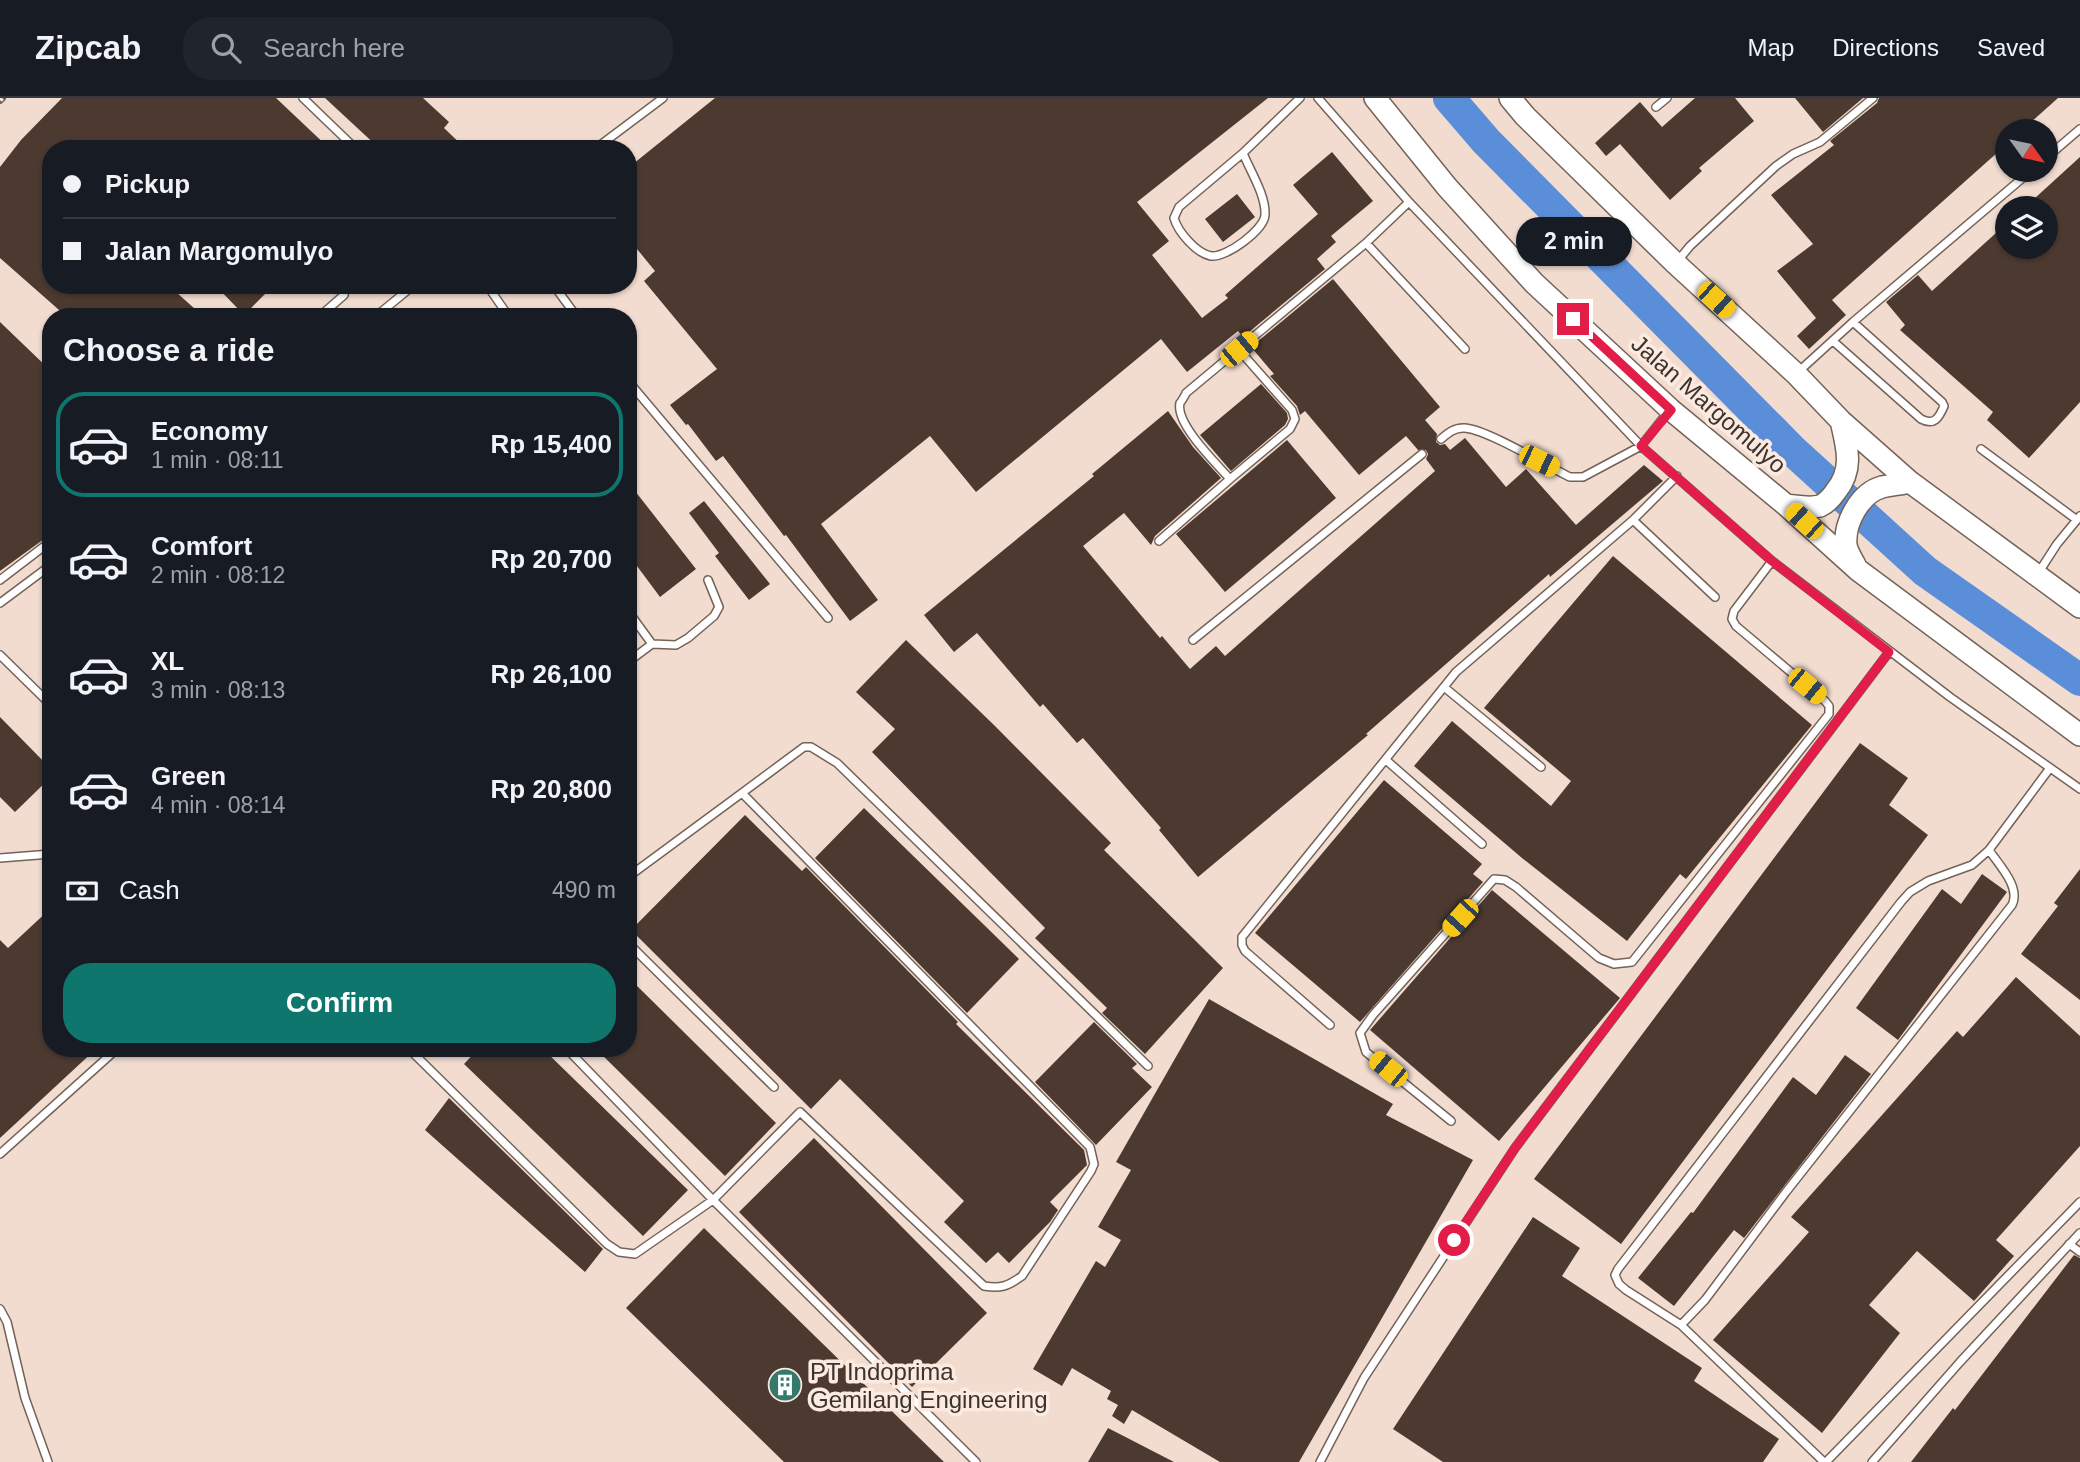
<!DOCTYPE html>
<meta charset="utf-8">
<style>
body{margin:0;font-family:Helvetica,sans-serif;background:#20242c;color:#f1f3f6;height:100vh;display:flex;flex-direction:column;font-size:26px;white-space:nowrap}
*{box-sizing:border-box;margin:0}
p{font-size:23px;color:#9ea1a6}
.icon{flex:none;width:38px;height:38px;fill:none;stroke:currentColor;stroke-width:2;stroke-linecap:round;stroke-linejoin:round}
.map{position:relative;flex:1;overflow:hidden}
.drawer{position:absolute;left:42px;top:210px;width:595px;height:749px;display:flex;flex-direction:column;background:#171b24;border-radius:28px;box-shadow:0 2px 5px #0004}
.drawer>*{flex:none}
.guide{position:absolute;left:42px;top:42px;width:595px;height:154px;border-radius:28px;box-shadow:0 2px 5px #0004;display:grid;align-content:center;height:154px;padding:0 21px;background:#171b24}
.needle{width:46px;rotate:123deg}
.fabs{position:absolute;left:1995px;top:21px;display:grid;gap:14px}
.fabs a{display:grid;place-items:center;width:63px;height:63px;border-radius:50%;background:#171b24;box-shadow:0 2px 5px #0004;font-size:35px}
.end{position:absolute;width:32px;height:32px;margin:-16px;border:9px solid #e11d48;background:#fff;box-shadow:0 0 0 4px #fff}
.from{border-radius:50%}
.bubble{position:absolute;height:49px;border-radius:24px;background:#171b24;box-shadow:0 2px 5px #0004;font-size:23px;font-weight:700;line-height:49px;text-align:center}
.car{position:absolute;width:21px;height:42px;margin:-21px -10px;border-radius:9px;box-shadow:0 0 5px 2px #0007;background:linear-gradient(#f5c518 24%,#345 0 40%,#f5c518 0 76%,#345 0 86%,#f5c518 0)}
.guide b{display:flex;align-items:center;gap:24px;height:66px;font-size:26px}
.guide b+b{border-top:2px solid #363941}
.guide i{width:18px;height:18px;background:#f1f3f6}
ul{padding:0;list-style:none}
li{display:flex;align-items:center;gap:21px;height:105px;margin:0 14px 10px;padding:0 7px;border:4px solid transparent;border-radius:28px}
li div{flex:1}
li b{display:block;font-size:26px}
li em{font-style:normal;font-weight:700}
li.on{border-color:#0f766e}
li>.icon{width:63px;height:63px;stroke-width:1.5}
h2{padding:0 21px;font-size:32px;line-height:84px}
.pay{display:flex;align-items:center;gap:18px;height:77px;padding:0 21px;font-size:26px}
.pay p{margin-inline-start:auto}
.cta{display:flex;gap:14px;margin-top:auto;padding:14px 21px}
.cta a{flex:1;height:80px;border-radius:28px;background:#0f766e;color:#fff;font-size:28px;font-weight:700;line-height:80px;text-align:center}
header{display:flex;align-items:center;gap:42px;box-sizing:border-box;height:98px;padding:0 35px;background:#171b24;border-bottom:2px solid #363941}
header strong{font-size:33px}
nav{display:flex;gap:38px;margin-inline-start:auto;font-size:24px}
.search{width:490px;height:63px;background:#20242c;display:flex;align-items:center;gap:18px;box-sizing:border-box;padding:0 24px;border-radius:28px;color:#9ea1a6;font-size:26px}
.map>svg:first-child{display:block}
.lines{fill:none;stroke-linecap:round;stroke-linejoin:round}
.river{stroke:#5b8ed9;stroke-width:32}
.building{fill:#4c3a31}
.service-casing{stroke:#756257;stroke-width:10}
.secondary-casing{stroke:#756257;stroke-width:24}
.service{stroke:#fff;stroke-width:7}
.secondary{stroke:#fff;stroke-width:21}
.rail-casing{stroke:#6e625b;stroke-width:8}
.rail{stroke:#fceae0;stroke-width:5;stroke-dasharray:16;stroke-linecap:butt}
.route{stroke:#e11d48;stroke-width:9}
.labels{text-anchor:middle;dominant-baseline:central;stroke-width:7;stroke-linejoin:round;paint-order:stroke}
.street-label{font-size:24px;fill:#3b332e;stroke:#fceae0}
.poi-label{font-size:24px;fill:#3b332e;stroke:#fceae0;text-anchor:start}
</style>
<header>
<strong>Zipcab</strong>
<div class="search"><svg class="icon" aria-label="search" viewBox="0 0 24 24"><circle cx="10" cy="10" r="6"/><path d="M15 15l6 6"/></svg>Search here</div>
<nav><a>Map</a><a>Directions</a><a>Saved</a></nav>
</header>
<div class="map">
<svg width="2080" height="1364" viewBox="0 0 2080 1364">
<rect width="100%" height="100%" fill="#f2dcd0"/>
<g class="lines">
<path class="river" d="M1449,0L1486,43L1792,352L1925,473L2080,582"/>
</g>
<path class="building" d="M62,0H276L330,51H51V187H181L176,194L204,219H67L0,160V69L21,42Z
M325,0H423L449,24L444,30L466,51H436L430,45L425,51H380Z
M715,0H1268L1137,104L1169,143L1152,157L1202,220L1228,200L1225,197L1318,116L1293,87L1332,54L1373,103L1331,138L1336,144L1317,161L1325,171L1243,239L1238,233L1187,274L1161,241L976,394L930,338L821,426L878,502L850,523L786,437L784,438L723,358L716,363L688,326L686,327L670,307L717,271L644,183L655,173L628,140V70Z
M1695,0H1735L1754,23L1699,70L1702,73L1670,102L1620,46L1606,58L1595,45L1640,4L1662,29Z
M1795,0H1863L1823,34Z
M1879,0H2058L2021,33H2007V46L1832,202L1846,217L1809,251L1797,238L1816,220L1777,173L1813,146L1771,97L1834,47L1830,43L1877,5Z
M2080,59V304L2029,360L1987,322L1993,314L1900,232L1905,227L1886,204L1918,177L1932,193L2007,125V149H2046V110H2024Z
M1237,96L1255,119L1223,144L1205,121Z
M1333,181L1440,309L1425,322L1437,336L1436,344L1440,347L1445,346L1450,352L1465,340L1506,389L1526,371L1576,427L1644,367L1663,383L1550,479L1549,476L1366,636L1368,637L1198,779L1159,732L1161,730L1083,640L1077,645L1043,606L1040,609L977,535L954,554L924,517L1094,378L1092,376L1168,313L1193,349L1221,380L1155,438L1151,447L1124,415L1083,448L1160,540L1162,538L1190,571L1216,548L1225,558L1435,373L1426,361L1428,356L1426,352H1418L1406,338L1359,377L1305,313L1300,317L1297,308L1270,278L1274,276L1251,249Z
M215,187H274L244,217Z
M0,224L51,273V333L45,339L51,345V436L0,473Z
M1261,286L1287,315L1288,321L1285,327L1231,373L1200,337Z
M1287,342L1336,400L1225,494L1176,436Z
M628,384L696,471L660,499L634,464L628,468Z
M704,403L770,486L749,502L715,458L719,455L689,415Z
M1613,458L1812,627L1686,781L1680,776L1627,843L1522,760L1414,668L1452,623L1551,708L1571,683L1484,610Z
M906,542L995,628L1111,745L1104,752L1223,870L1145,956L1102,915L1107,910L1035,840L1045,830L872,654L895,631L856,594Z
M0,619L51,671V679L15,714L0,699Z
M1860,645L1908,680L1889,707L1928,737L1621,1146L1534,1081Z
M1384,682L1482,766L1473,776L1483,784L1360,924L1255,835Z
M864,710L1019,861L967,915L815,760Z
M745,717L802,773L806,769L958,924L956,926L1084,1052L1087,1067L1050,1104L1058,1112L1050,1124L1009,1165L998,1154L986,1165L944,1124L964,1103L840,981L811,1011L631,832Z
M2080,771V902L2021,856L2058,808L2054,805Z
M1982,776L2007,794L1898,942L1856,910L1942,791L1961,806Z
M1492,792L1620,900L1499,1043L1370,932Z
M51,810V950H97L0,1040V842L8,850Z
M628,879L776,1025L725,1078L595,950H628Z
M2016,879L2080,938V1048L1996,1142L2014,1158L1974,1203L1917,1153L1869,1207L1900,1235L1822,1335L1713,1242L1809,1134L1791,1119L1957,933L1963,939Z
M1209,901L1393,1006L1386,1017L1473,1062L1299,1364H1220L1132,1312L1124,1326L1112,1318L1118,1307L1107,1301L1111,1293L1072,1270L1062,1288L1033,1271L1096,1163L1105,1169L1121,1142L1098,1129L1131,1072L1116,1064Z
M1094,924L1137,966L1132,970L1152,989L1096,1047L1035,984Z
M479,950H542L688,1092L643,1138L464,966Z
M1845,957L1871,976L1744,1140L1734,1132L1674,1208L1638,1180L1691,1114L1693,1115L1793,979L1816,997Z
M449,1000L603,1151L585,1174L425,1032Z
M814,1040L987,1215L912,1289L739,1114Z
M1533,1119L1580,1150L1562,1178L1702,1270L1694,1283L1779,1341L1763,1364H1443L1393,1331Z
M704,1130L944,1364H784L626,1210Z
M2074,1157L2080,1160V1364H1911L1953,1310L1955,1312Z
M1108,1330L1174,1364H1088Z"/>
<g class="lines">
<defs>
<path id="service" d="M303,0L356,51
M1318,0L1409,104L1641,348L1772,463L1950,599L2080,691
M1656,9L1667,0
M595,51L663,0
M1243,55C1250,73 1266,97 1265,117C1264,132 1226,160 1211,158C1196,155 1178,134 1174,120L1179,109L1243,55L1300,0
M2046,60L2080,31
M1409,104L1366,145L1465,251
M1676,165L1690,148L1776,68L1793,56L1820,44L1873,0
M487,187L509,219
M555,189L577,219
M319,219L344,197L346,187
M375,219L414,187
M1833,243L1921,321C1934,328 1939,320 1944,308L1942,304L1853,224
M1239,252L1292,312L1295,321L1290,331L1230,381C1217,366 1175,326 1180,305C1181,304 1186,296 1186,295L1366,145
M1797,275L1853,224L2032,72
M628,283L828,520
M1441,341C1448,335 1455,329 1465,330C1488,332 1547,368 1570,379H1583L1641,348L1668,314
M1981,351L2077,422
M1633,422L1715,499
M1159,443L1230,381
M2037,477L2057,446L2080,418
M0,482L51,443
M0,505L51,467
M628,513L652,546
M1193,542L1422,356
M0,557L51,607
M628,564L652,546L676,547L688,540L714,518L719,509L708,482
M1444,589L1541,669
M1386,662L1482,746
M742,695L804,649H811L837,665L1148,968
M0,760L51,756
M628,845L774,989
M1330,927L1245,853L1242,847V839L1456,574L1633,422L1677,378
M566,950L713,1102L976,1364
M410,952L607,1146L619,1154L635,1156L713,1102L800,1014L984,1188C1001,1191 1008,1188 1022,1178L1091,1073L1094,1066L1090,1049L742,695L628,779
M1451,1023L1366,954L1360,935L1373,917L1494,781L1505,782L1516,789L1599,860L1614,866L1632,864L1829,616V608L1825,603L1736,528L1732,521L1734,513L1772,463
M0,1056L118,950
M2069,1146L2080,1154
M0,1211L7,1224L25,1300L48,1364
M1681,1227L1705,1202L1786,1094L2012,807C2021,789 1999,767 1989,752
M1320,1364L1364,1280L1515,1050L1889,554
M1824,1364L1681,1227L1626,1192L1619,1186L1615,1177L1618,1171L1901,804L1910,794L1928,783L1972,767L1989,752L2050,670
M1826,1364L2080,1104
M1872,1364L1960,1264L2080,1135"/>
<path id="secondary" d="M1375,0L1447,89L1534,185L1671,312L1786,407L1858,472L2080,637
M1510,0L1525,18L1675,165L1796,276L1841,323L1910,384L2080,509
M1786,407C1797,408 1809,411 1820,408C1827,405 1832,399 1836,393C1854,371 1847,349 1841,323
M1855,467C1852,461 1847,454 1846,447C1844,425 1860,395 1882,389C1891,387 1901,386 1910,384"/>
</defs>
<use href="#service" class="service-casing"/>
<use href="#secondary" class="secondary-casing"/>
<use href="#service" class="service"/>
<use href="#secondary" class="secondary"/>
<defs>
<path id="rail" d="M0,2L2,0"/>
</defs>
<use href="#rail" class="rail-casing"/>
<use href="#rail" class="rail"/>
</g>
<g class="lines">
<path class="route" d="M1454,1142L1515,1050L1889,554L1772,463L1641,348L1671,312L1573,221"/>
</g>
<defs>
<symbol id="building-disc" viewBox="-11 -11 22 22"><circle r="9.5" fill="#35796b" stroke="#fceae0"/><path d="M-4-6H4V6H1V3H-1V6H-4ZM-2.5-4.3h1.7v1.8h-1.7ZM.8-4.3h1.7v1.8H.8ZM-2.5-1h1.7V.8h-1.7ZM.8-1h1.7V.8H.8Z" fill="#fff"/></symbol>
</defs>
<g fill-rule="evenodd">
<use href="#building-disc" x="766" y="1268" width="38" height="38"/>
</g>
<g class="labels">
<g class="street-label">
<text transform="translate(1709 306) rotate(41)">Jalan Margomulyo</text>
</g>
<g class="poi-label">
<text x="810" y="1273">PT Indoprima<tspan x="810" dy="28">Gemilang Engineering</tspan></text>
</g>
</g>
</svg>
<div class="fabs">
<a><svg class="needle" viewBox="-14 -14 28 28"><path d="M0-13l5 13h-10z" fill="#e53935"/><path d="M0 13l5-13h-10z" fill="#9ea1a6"/></svg></a>
<a><svg class="icon" aria-label="layers" viewBox="0 0 24 24"><path d="M12 4l9 5-9 5-9-5zM3 14l9 5 9-5"/></svg></a>
</div>
<i class="end from" style="left:1454px;top:1142px"></i>
<i class="end" style="left:1573px;top:221px"></i>
<div class="bubble" style="left:1516px;top:119px;width:116px">2 min</div>
<i class="car" style="left:1716px;top:202px;rotate:132deg"></i>
<i class="car" style="left:1239px;top:251px;rotate:50deg"></i>
<i class="car" style="left:1539px;top:363px;rotate:116deg"></i>
<i class="car" style="left:1804px;top:423px;rotate:312deg"></i>
<i class="car" style="left:1807px;top:588px;rotate:129deg"></i>
<i class="car" style="left:1460px;top:820px;rotate:222deg"></i>
<i class="car" style="left:1388px;top:971px;rotate:309deg"></i>
<div class="guide">
<b><i class="from"></i>Pickup</b>
<b><i></i>Jalan Margomulyo</b>
</div>
<section class="drawer">
<h2>Choose a ride</h2>
<ul>
<li class="on"><svg class="icon" aria-label="car" viewBox="0 0 24 24"><path d="M5 17H2v-5l4-1 3-4h7l3 4 3 1v5h-3M9 17h6M6 11h13"/><circle cx="7" cy="17" r="2"/><circle cx="17" cy="17" r="2"/></svg><div><b>Economy</b><p>1 min · 08:11</p></div><em>Rp 15,400</em></li>
<li><svg class="icon" aria-label="car" viewBox="0 0 24 24"><path d="M5 17H2v-5l4-1 3-4h7l3 4 3 1v5h-3M9 17h6M6 11h13"/><circle cx="7" cy="17" r="2"/><circle cx="17" cy="17" r="2"/></svg><div><b>Comfort</b><p>2 min · 08:12</p></div><em>Rp 20,700</em></li>
<li><svg class="icon" aria-label="car" viewBox="0 0 24 24"><path d="M5 17H2v-5l4-1 3-4h7l3 4 3 1v5h-3M9 17h6M6 11h13"/><circle cx="7" cy="17" r="2"/><circle cx="17" cy="17" r="2"/></svg><div><b>XL</b><p>3 min · 08:13</p></div><em>Rp 26,100</em></li>
<li><svg class="icon" aria-label="car" viewBox="0 0 24 24"><path d="M5 17H2v-5l4-1 3-4h7l3 4 3 1v5h-3M9 17h6M6 11h13"/><circle cx="7" cy="17" r="2"/><circle cx="17" cy="17" r="2"/></svg><div><b>Green</b><p>4 min · 08:14</p></div><em>Rp 20,800</em></li>
</ul>
<div class="pay"><svg class="icon" aria-label="cash" viewBox="0 0 24 24"><path d="M3 7h18v10H3z"/><circle cx="12" cy="12" r="2"/></svg>Cash<p>490 m</p></div>
<div class="cta"><a>Confirm</a></div>
</section>
</div>
